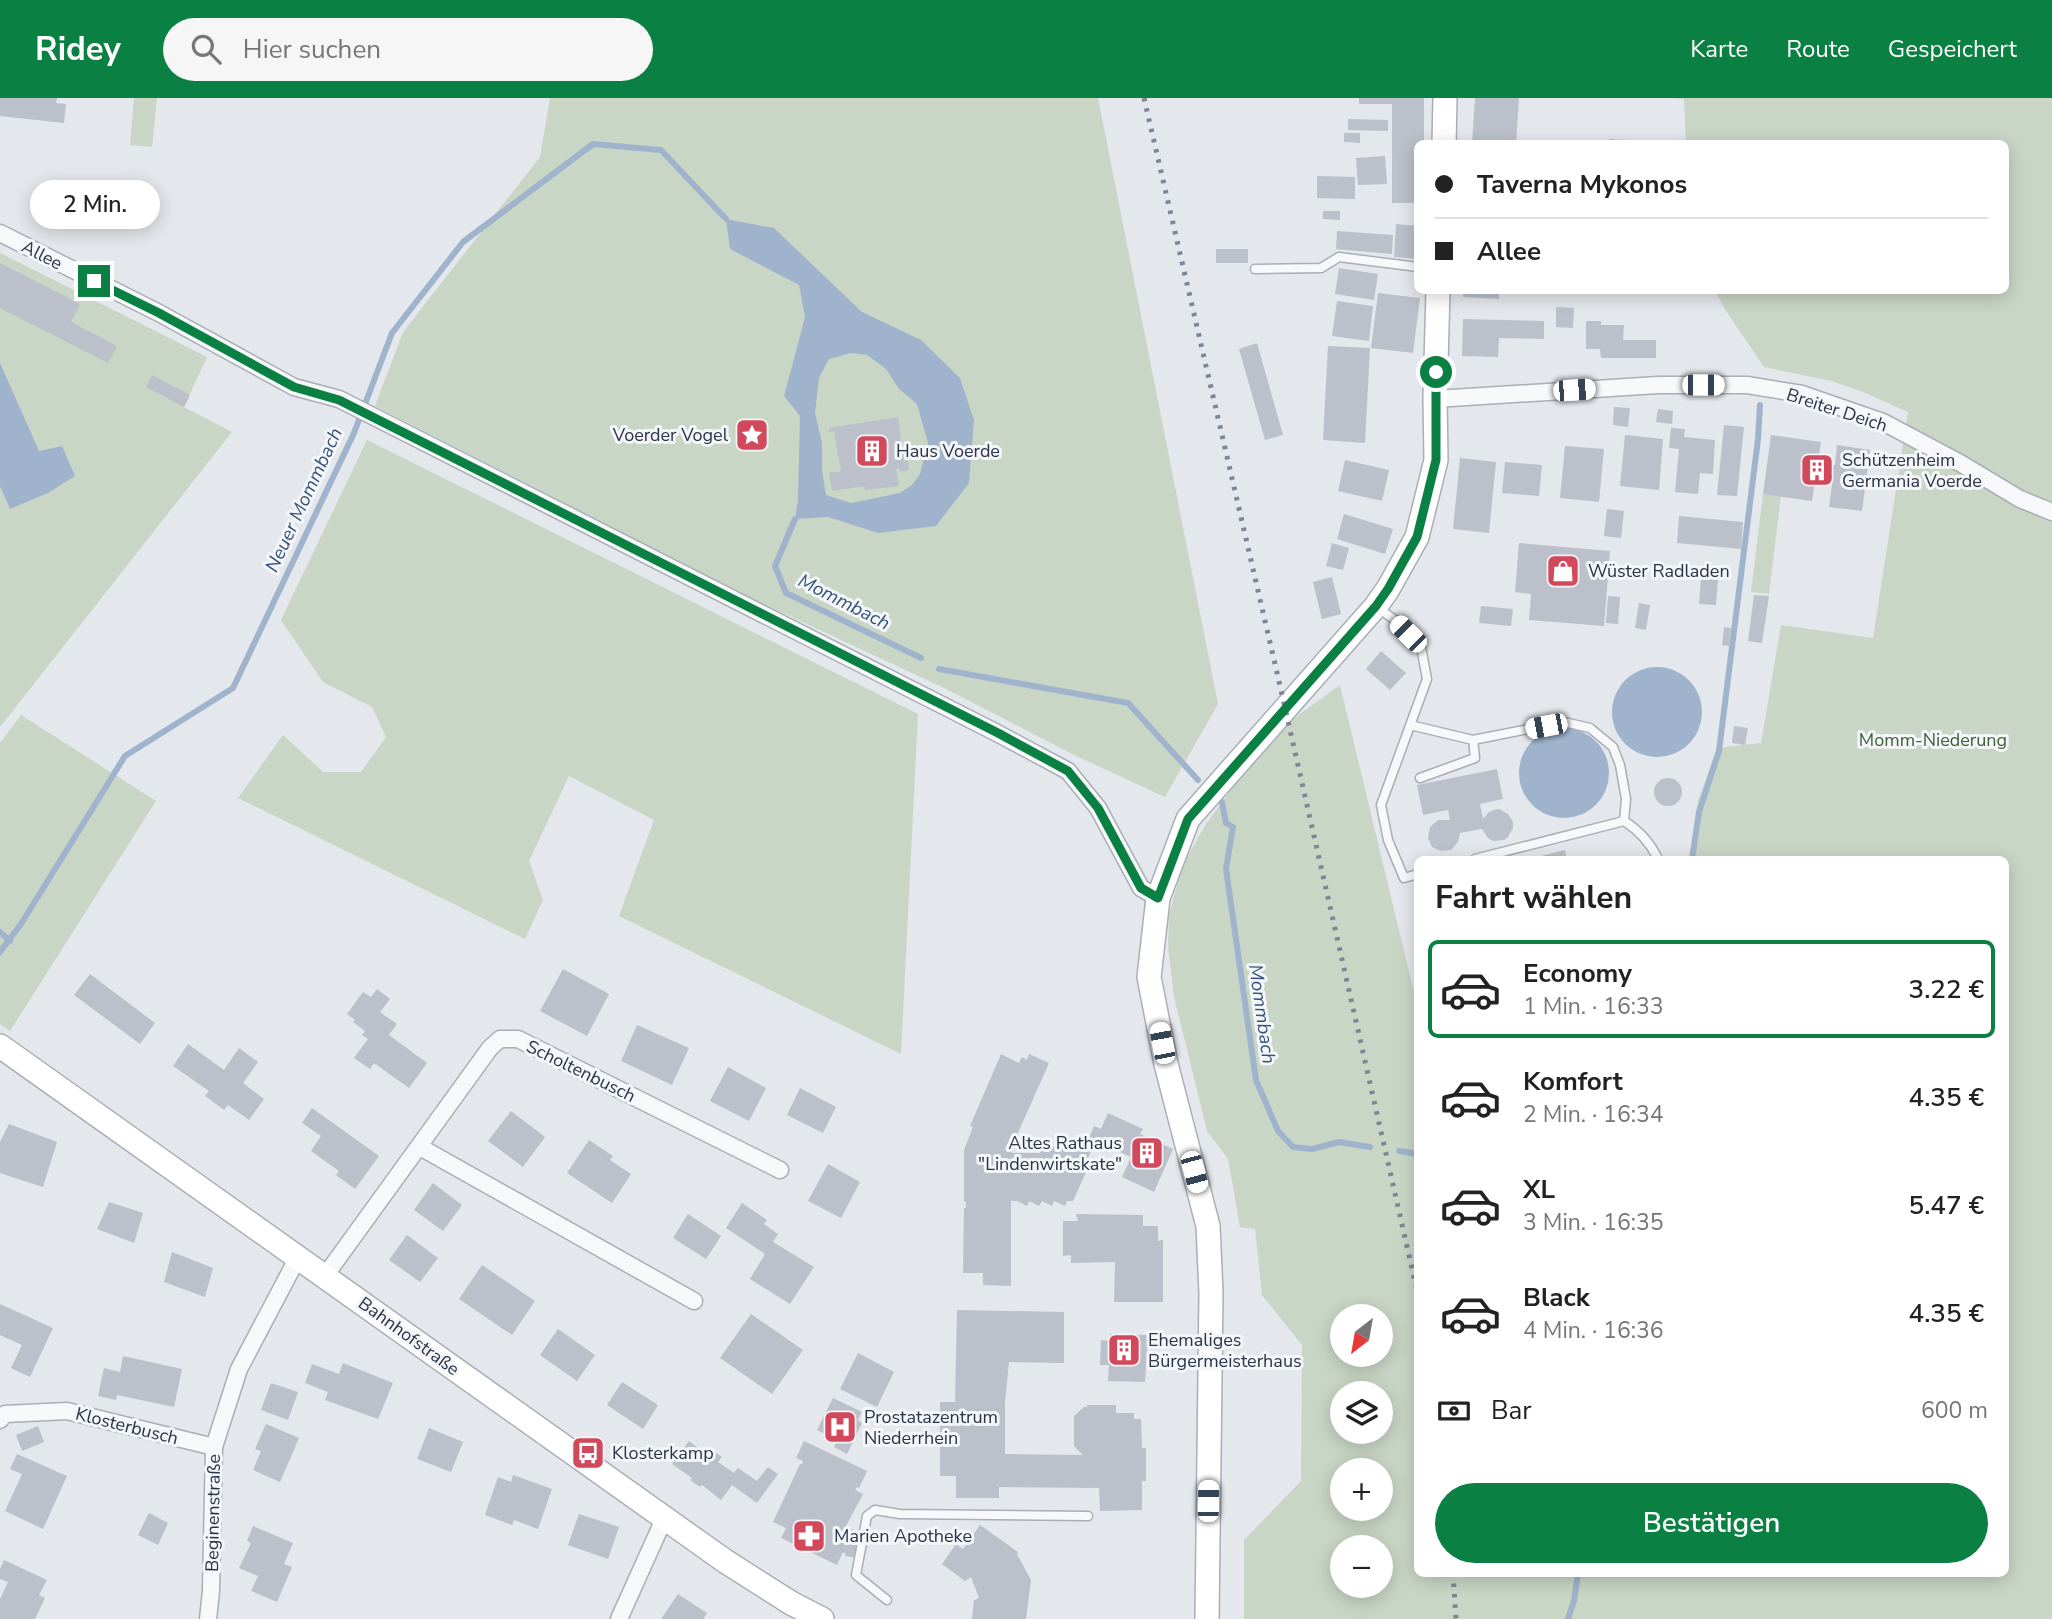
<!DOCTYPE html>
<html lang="de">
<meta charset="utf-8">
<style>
body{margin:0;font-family:"Nunito Sans",sans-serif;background:#f6f6f6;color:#222;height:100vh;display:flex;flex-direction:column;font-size:26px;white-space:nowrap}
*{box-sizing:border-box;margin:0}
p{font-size:23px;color:#767676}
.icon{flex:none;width:38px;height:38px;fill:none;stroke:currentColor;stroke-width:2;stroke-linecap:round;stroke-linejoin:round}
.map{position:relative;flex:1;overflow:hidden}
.panel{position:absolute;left:1414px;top:758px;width:595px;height:721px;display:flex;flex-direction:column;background:#fff;border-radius:10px;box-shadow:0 4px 18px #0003}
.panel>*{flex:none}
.hud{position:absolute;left:1414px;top:42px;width:595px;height:154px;border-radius:10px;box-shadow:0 4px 18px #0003;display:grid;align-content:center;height:154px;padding:0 21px;background:#fff}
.needle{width:46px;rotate:211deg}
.tools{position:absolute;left:1330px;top:1206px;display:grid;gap:14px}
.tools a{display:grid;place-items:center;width:63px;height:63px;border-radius:50%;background:#fff;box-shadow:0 4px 18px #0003;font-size:35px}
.end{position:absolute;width:32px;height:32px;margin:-16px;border:9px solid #0b8043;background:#fff;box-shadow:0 0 0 4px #fff}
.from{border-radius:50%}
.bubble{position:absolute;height:49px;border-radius:24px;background:#fff;box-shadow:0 4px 18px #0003;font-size:23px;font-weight:600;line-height:49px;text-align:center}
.car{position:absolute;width:21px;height:42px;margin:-21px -10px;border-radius:9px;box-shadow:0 0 5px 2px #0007;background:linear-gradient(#fff 24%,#345 0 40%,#fff 0 76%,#345 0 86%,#fff 0)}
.hud b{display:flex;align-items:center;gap:24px;height:66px;font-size:26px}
.hud b+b{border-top:2px solid #e0e0e0}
.hud i{width:18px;height:18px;background:#222}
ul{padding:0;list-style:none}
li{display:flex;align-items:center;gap:21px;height:98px;margin:0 14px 10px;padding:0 7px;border:4px solid transparent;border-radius:10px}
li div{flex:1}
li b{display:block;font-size:26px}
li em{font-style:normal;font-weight:600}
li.active{border-color:#0b8043}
li>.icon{width:63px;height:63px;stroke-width:1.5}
h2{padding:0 21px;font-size:32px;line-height:84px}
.pay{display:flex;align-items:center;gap:18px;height:77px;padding:0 21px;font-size:26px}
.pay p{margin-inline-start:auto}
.action{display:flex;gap:14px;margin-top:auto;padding:14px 21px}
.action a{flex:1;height:80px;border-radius:42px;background:#0b8043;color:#fff;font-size:28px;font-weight:600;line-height:80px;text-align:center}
header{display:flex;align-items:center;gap:42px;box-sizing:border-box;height:98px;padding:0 35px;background:#0b8043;color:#fff}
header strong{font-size:33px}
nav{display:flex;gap:38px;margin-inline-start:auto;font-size:24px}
.search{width:490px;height:63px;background:#f6f6f6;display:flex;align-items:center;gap:18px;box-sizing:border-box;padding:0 24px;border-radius:38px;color:#767676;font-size:26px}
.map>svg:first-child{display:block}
.green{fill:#c9d6c5;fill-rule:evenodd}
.water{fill:#9fb4cc;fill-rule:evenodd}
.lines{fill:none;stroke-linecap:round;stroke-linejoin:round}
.stream{stroke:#9fb4cc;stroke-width:6}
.building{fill:#bbc0ca}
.lane-casing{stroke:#a9aeb7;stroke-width:11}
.street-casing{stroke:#a9aeb7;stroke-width:19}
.secondary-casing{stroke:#a9aeb7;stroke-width:26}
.lane{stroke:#f7f8fa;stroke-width:8}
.street{stroke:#f7f8fa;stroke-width:16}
.secondary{stroke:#fff;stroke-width:23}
.rail{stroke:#7d8696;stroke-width:5;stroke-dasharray:3.5 7;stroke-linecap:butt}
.route{stroke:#0b8043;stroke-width:9}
.labels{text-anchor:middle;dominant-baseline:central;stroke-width:6;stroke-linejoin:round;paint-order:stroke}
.street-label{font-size:18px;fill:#2b3445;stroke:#f4f6f9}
.poi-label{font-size:18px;fill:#2b3445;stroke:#f4f6f9;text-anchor:start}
.park-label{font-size:18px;fill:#3f6138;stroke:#f4f6f9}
.water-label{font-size:19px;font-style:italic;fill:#34527a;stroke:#f4f6f9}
</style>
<header>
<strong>Ridey</strong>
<div class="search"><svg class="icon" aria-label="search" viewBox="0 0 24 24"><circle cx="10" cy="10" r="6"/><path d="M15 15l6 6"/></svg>Hier suchen</div>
<nav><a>Karte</a><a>Route</a><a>Gespeichert</a></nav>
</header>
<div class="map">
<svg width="2052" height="1521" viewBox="0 0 2052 1521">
<rect width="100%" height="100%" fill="#e4e7ec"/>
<path class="green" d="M134,0H157L152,49L130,47Z
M550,0H1098L1218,606L1165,699L1076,658L944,590L742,496L375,308L403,234L540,59Z
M1672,0H2052V1521H1244V1442L1301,1383L1302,1247L1262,1197L1255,1131L1240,1129L1228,1061L1207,1033L1174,899L1168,848L1169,816L1183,766L1206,726L1249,667L1279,631L1340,587L1417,907L1418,1475H2006V761H1690L1698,703L1717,650L1761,645L1781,527L1873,540L1908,314L1863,294L1831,283L1764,269L1726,213L1715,193L2006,192V46L1686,45L1684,1ZM1342,1218H1381V1256H1342ZM1342,1295H1381V1334H1342ZM1342,1372H1381V1410H1342ZM1342,1449H1381V1488H1342Z
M0,155L207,259L184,309L232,334L0,629Z
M367,342L918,616L901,956L619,818L654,722L569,678L529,763L543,802L525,841L238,700L283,637L323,674H361L386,639L372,609L323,584L281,522Z
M1763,396L1781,398L1769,496L1751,494Z
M21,617L156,703L10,933L0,926V645Z"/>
<path class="water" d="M726,121L774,130L862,214L921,242L960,280L974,322L969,385L936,428L878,435L828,419L795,421L798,402L800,318L784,298L805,219L799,187L730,151ZM851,255L867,257L886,271L899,291L917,306L928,345L920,376L912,387L900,395L851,405L826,397L822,372V345L815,315L819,280L829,261Z
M0,265L39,353L62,348L75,378L48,395L10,411L0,388Z
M1612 614a45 45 0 1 1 90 0a45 45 0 1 1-90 0Z
M1519 675a45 45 0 1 1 90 0a45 45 0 1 1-90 0Z"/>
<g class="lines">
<path class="stream" d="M795,421L775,468L786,495L921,560
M939,571L1128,605L1198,682
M1222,704L1226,725L1233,729L1226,771L1256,982L1278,1033L1293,1049L1312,1051L1339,1044L1370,1049
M1692,761L1699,714L1719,653L1758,341L1760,307
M0,834L10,843
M0,854L21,826L125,658L233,590L354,335L392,235L463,144L593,46L661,52L726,121
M1399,1053L1418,1056
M1568,1521L1574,1503L1578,1475"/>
</g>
<path class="building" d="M0,0H57L56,5L66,6L64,25L0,18Z
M1359,0H1424V46H1418V105H1392V6H1359Z
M1475,0H1519L1516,46H1472Z
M1348,21L1388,22V33L1348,32Z
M1344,35H1360V45L1344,44Z
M1609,41L1647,43V46H1609Z
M1385,58L1387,86L1358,87L1356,60Z
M1317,78L1355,79V101L1317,100Z
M1323,113H1340V122L1323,121Z
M1396,126L1418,128V161L1394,159Z
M1337,133L1393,137L1392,156L1336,151Z
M1216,151H1248V165H1216Z
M0,165L80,206L71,224L117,248L108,265L0,210Z
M1339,170L1378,176L1374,202L1335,196Z
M1463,192H1499V201L1463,199Z
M1378,195L1420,200L1413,255L1371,250Z
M1337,203L1373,208L1369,243L1332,238Z
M1556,209L1574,210L1573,230L1556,229Z
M1463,221L1544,223V241L1499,240L1498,259L1462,258Z
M1586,223H1601V227H1624L1623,242H1656V260H1601L1600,251H1586Z
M1257,245L1283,337L1265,342L1239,251Z
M1328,248L1370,250L1365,345L1323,342Z
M152,277L190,297L184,309L146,289Z
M1614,309L1630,310L1628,329L1613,327Z
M1658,311L1673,313L1672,326L1656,324Z
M898,319L902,350L906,349L908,357L904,358V363H908L909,372L900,374L899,370L896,371L899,388L865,392V388L832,393L829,375L841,373L834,333L829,334V330Z
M1724,327L1744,329L1737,398L1717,397Z
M1671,330L1685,331L1684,339L1715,342L1713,376L1700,375L1698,396L1675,394L1679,351L1669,350Z
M1625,337L1663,341L1659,392L1620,388Z
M1771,337L1821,344L1818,365L1835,367L1837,347L1870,352L1862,413L1829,409L1833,380L1816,377L1812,403L1763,396Z
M1565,348L1604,351L1599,404L1560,400Z
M1460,360L1496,364L1489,435L1453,431Z
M1345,362L1389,372L1382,403L1338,393Z
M1505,364L1542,367L1539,398L1502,395Z
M1607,411L1624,413L1621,440L1604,438Z
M1344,416L1393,431L1385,456L1337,441Z
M1679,418L1743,424L1741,451L1677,445Z
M1332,445L1349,450L1343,472L1326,468Z
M1519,445L1610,453L1604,528L1529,522L1531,496L1515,494Z
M1702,467L1719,468L1716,507L1699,506Z
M1332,479L1341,516L1322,521L1313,484Z
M1754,497L1769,498L1762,545L1748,543Z
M1608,498L1620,499L1618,526L1606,525Z
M1639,505L1650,507L1646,532L1635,530Z
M1481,508L1513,511L1511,528L1479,525Z
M1724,529L1731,530L1729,548L1722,547Z
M1381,553L1406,575L1390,592L1366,571Z
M1734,628L1748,630L1745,647L1732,645Z
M1497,671L1503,701L1480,706L1483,721L1489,714L1494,712L1499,711L1508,716L1513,724V730L1508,739L1504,742L1493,743L1488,740L1482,731L1460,735L1458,744L1451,752L1441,753L1432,749L1428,740L1430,729L1438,722H1450L1448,712L1423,717L1417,687Z
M1654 694a14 14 0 1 1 28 0a14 14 0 1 1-28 0Z
M1565,752L1567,761H1534L1533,760Z
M563,871L609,896L587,938L540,913Z
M90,876L155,925L140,946L74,897Z
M377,891L390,901L380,914L397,926L389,937L427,965L409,990L374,965L370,971L354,960L368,941L362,937L365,933L353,924L355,922L347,916L363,894L371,899Z
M637,927L689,950L672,987L621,963Z
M188,946L224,972L239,950L258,964L243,985L264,1001L249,1022L228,1007L224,1012L205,998L209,993L173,968Z
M1001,956L1019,965L1022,959L1027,962L1029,956L1049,965L1013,1046L1012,1055H1040V1048L1085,1049L1094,1028L1101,1031L1108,1015L1143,1031L1140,1036L1173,1051L1154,1094L1122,1079L1131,1059L1096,1043L1087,1062L1091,1063L1073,1103H1067L1065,1108L1054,1103L1052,1108L1042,1103L1039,1108L1029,1103L1027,1108L1017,1103H1011V1188L983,1187V1175H963L964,1110H966V1103L964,1104V1052L973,1029L970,1028Z
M728,969L766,990L749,1023L710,1003Z
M800,990L836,1009L823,1035L787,1017Z
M312,1010L379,1058L355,1091L336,1077L339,1073L311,1053L321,1038L302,1025Z
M511,1013L545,1039L523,1069L488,1043Z
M9,1026L57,1044L43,1089L0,1075V1044Z
M589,1042L613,1058L610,1062L631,1076L612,1105L567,1075Z
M828,1066L860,1084L841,1120L808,1103Z
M433,1085L462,1107L443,1133L414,1112Z
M109,1104L143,1115L134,1145L97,1131Z
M742,1105L767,1122L764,1126L778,1136L773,1144L814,1169L790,1206L750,1181L765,1156L726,1130Z
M688,1116L721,1138L706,1161L673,1140Z
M1076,1116L1143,1117V1128H1158V1143L1163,1142V1204H1114L1115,1164L1071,1165V1157L1063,1158V1123H1078Z
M407,1137L438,1160L420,1184L389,1162Z
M172,1154L213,1170L205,1199L164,1184Z
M482,1167L535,1203L512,1237L459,1201Z
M0,1206L53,1230L30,1279L11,1270L22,1247L0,1237Z
M957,1212L1064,1214V1265L1009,1264L1005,1304V1356L1083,1357L1074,1348V1318L1084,1309H1087V1307H1116V1315H1134V1321H1141L1142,1350H1146V1383H1142V1412L1100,1413L1099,1390L999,1389V1400H956V1378H940V1304H955Z
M751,1216L803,1252L772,1296L720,1260Z
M558,1231L595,1257L577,1283L540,1257Z
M1110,1236L1148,1237L1145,1284L1108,1283L1109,1267H1100L1101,1242L1109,1243Z
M858,1255L894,1274L877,1309L840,1291Z
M123,1258L182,1271L174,1309L117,1297L116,1302L98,1298L104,1270L120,1274Z
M343,1265L393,1285L378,1321L325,1302L328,1294L305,1285L312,1266L339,1276Z
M622,1284L658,1307L643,1331L607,1307Z
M271,1285L298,1294L288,1322L261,1312Z
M833,1300L862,1314L858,1322L862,1325L847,1356L834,1349L837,1342L817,1332Z
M266,1326L299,1340L280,1384L253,1372L261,1353L255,1351Z
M38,1328L44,1344L22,1353L16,1337Z
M429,1330L463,1344L451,1374L417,1361Z
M689,1343L708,1357L712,1352L722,1359L718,1364L734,1375L738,1370L757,1383L768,1369L778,1376L757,1405L732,1387L721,1402L702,1387L700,1389L690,1382L692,1380L672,1366Z
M804,1343L867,1373L859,1390L857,1389L855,1392L863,1396L846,1428L853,1432L848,1444L864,1446L863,1461L845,1458L846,1456L843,1454L837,1467L781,1440L786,1430L773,1424L800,1366H802L803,1363L796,1360Z
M17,1356L67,1378L43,1431L5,1413L22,1376L10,1371Z
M513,1377L552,1391L538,1431L514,1422L512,1427L485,1417L498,1379L511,1384Z
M149,1415L168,1425L158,1447L138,1437Z
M579,1416L619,1429L608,1461L568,1447Z
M980,1427L1018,1454L1017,1456L1031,1482L1026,1521H972L974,1502L979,1500L971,1479L965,1483L942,1466L956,1446L963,1451Z
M253,1428L293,1445L284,1466L292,1469L277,1504L251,1493L258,1478L239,1470L251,1445L247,1443Z
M4,1462L47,1482L39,1497L45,1500L35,1521H0V1501L8,1484L0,1481V1471Z
M678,1496L707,1515L703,1521H661Z"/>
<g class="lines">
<defs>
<path id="lane" d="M1255,171L1321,170L1339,159L1418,169
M1378,510L1395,522L1421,549L1427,581L1381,707L1388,742L1404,780L1418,776
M1410,627L1473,642L1475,660L1420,680
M1473,642L1564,624L1590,630L1613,649L1620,667L1626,701L1624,723
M1475,761L1624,723C1640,733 1650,744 1658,761
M887,1502L856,1477L867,1418L875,1412L900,1416L1088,1418"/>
<path id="street" d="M0,135L159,215L294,289L339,301L997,635L1068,673L1098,710L1141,790L1158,800
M1435,301L1658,287H1747L1802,296L1883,324L1960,365L2020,401L2052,414
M420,1049L694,1203
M325,1178L490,950L500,941H518L780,1072
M0,1322L5,1316L67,1313L214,1349
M208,1521L211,1493L214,1349L239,1271L298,1159
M619,1521L664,1421"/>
<path id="secondary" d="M1444,46L1445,0
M0,948L725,1463L791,1505L822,1521
M1207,1521L1211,1195L1208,1128L1166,966L1149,879L1158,800L1188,721L1376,508L1388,491L1417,439L1436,362L1435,301L1438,192"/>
</defs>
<use href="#lane" class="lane-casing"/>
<use href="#street" class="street-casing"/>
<use href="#secondary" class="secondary-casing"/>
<use href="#lane" class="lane"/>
<use href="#street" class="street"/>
<use href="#secondary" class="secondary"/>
<path class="rail" d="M1144,0L1278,579L1418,1197
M1453,1475L1456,1521"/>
</g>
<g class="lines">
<path class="route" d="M94,183L159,215L294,289L339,302L998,635L1068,673L1098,710L1141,790L1158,800L1188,721L1376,508L1388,491L1417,439L1436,362V274"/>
</g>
<defs>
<symbol id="sight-square" viewBox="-11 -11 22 22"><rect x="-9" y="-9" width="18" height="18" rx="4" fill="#d1495b" stroke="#f4f6f9"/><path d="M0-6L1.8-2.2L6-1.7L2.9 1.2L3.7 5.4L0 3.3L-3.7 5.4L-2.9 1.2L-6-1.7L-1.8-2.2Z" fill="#fff"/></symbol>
<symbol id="building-square" viewBox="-11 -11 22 22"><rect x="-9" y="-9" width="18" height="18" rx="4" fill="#d1495b" stroke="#f4f6f9"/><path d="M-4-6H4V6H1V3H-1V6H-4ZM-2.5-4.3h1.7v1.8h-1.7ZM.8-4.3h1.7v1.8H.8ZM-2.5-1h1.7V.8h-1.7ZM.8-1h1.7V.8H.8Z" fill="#fff"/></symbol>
<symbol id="shop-square" viewBox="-11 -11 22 22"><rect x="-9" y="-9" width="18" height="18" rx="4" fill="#d1495b" stroke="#f4f6f9"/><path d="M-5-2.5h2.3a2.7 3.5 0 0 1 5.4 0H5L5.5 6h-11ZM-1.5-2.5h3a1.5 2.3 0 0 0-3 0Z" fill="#fff"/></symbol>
<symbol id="hospital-square" viewBox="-11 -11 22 22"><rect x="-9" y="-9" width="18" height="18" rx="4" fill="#d1495b" stroke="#f4f6f9"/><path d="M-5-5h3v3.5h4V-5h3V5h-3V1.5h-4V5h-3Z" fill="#fff"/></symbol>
<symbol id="bus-square" viewBox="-11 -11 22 22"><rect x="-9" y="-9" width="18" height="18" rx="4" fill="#d1495b" stroke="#f4f6f9"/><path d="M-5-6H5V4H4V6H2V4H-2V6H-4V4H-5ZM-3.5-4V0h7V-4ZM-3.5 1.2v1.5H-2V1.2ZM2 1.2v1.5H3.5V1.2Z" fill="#fff"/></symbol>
<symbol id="pharmacy-square" viewBox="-11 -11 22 22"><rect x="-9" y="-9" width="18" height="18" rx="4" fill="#d1495b" stroke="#f4f6f9"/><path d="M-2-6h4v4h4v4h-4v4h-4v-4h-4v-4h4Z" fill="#fff"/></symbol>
</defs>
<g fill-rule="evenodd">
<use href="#sight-square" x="733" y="318" width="38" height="38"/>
<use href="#building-square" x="853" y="334" width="38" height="38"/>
<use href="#building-square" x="1798" y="353" width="38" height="38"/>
<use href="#shop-square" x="1544" y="454" width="38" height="38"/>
<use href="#building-square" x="1128" y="1036" width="38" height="38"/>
<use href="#building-square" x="1105" y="1233" width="38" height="38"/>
<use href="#hospital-square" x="821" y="1310" width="38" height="38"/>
<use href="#bus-square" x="569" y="1336" width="38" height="38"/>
<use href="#pharmacy-square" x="790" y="1419" width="38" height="38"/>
</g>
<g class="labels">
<g class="street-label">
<text transform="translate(42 157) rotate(27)">Allee</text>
<text transform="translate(1837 312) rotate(18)">Breiter Deich</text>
<text transform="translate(581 973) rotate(26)">Scholtenbusch</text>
<text transform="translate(409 1238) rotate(36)">Bahnhofstraße</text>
<text transform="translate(127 1328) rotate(14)">Klosterbusch</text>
<text transform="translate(213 1415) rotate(-89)">Beginenstraße</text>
</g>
<g class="poi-label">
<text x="728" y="337" text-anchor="end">Voerder Vogel</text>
<text x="896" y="353">Haus Voerde</text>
<text x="1842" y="362">Schützenheim<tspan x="1842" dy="21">Germania Voerde</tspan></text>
<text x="1588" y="473">Wüster Radladen</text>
<text x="1122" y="1045" text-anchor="end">Altes Rathaus<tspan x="1122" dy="21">"Lindenwirtskate"</tspan></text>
<text x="1148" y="1242">Ehemaliges<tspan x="1148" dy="21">Bürgermeisterhaus</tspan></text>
<text x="864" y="1319">Prostatazentrum<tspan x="864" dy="21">Niederrhein</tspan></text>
<text x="612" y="1355">Klosterkamp</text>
<text x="834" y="1438">Marien Apotheke</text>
</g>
<g class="park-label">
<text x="1933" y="642">Momm-Niederung</text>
</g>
<g class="water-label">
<text transform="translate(304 402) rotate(-65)">Neuer Mommbach</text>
<text transform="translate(844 504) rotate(27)">Mommbach</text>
<text transform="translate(1262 916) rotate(82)">Mommbach</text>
</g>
</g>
</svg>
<div class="tools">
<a><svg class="needle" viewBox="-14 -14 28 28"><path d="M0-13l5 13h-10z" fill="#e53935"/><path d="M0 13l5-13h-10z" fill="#767676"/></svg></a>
<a><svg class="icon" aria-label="layers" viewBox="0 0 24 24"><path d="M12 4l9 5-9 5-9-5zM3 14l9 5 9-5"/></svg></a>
<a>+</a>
<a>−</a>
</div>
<i class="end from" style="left:1436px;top:274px"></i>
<i class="end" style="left:94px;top:183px"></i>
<div class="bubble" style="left:30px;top:82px;width:130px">2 Min.</div>
<i class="car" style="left:1703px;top:287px;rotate:90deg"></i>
<i class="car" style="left:1574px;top:292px;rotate:86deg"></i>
<i class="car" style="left:1408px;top:536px;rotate:315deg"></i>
<i class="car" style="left:1546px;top:628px;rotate:259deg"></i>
<i class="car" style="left:1162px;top:945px;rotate:349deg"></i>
<i class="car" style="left:1194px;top:1074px;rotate:165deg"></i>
<i class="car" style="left:1208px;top:1403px;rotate:1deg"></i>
<div class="hud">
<b><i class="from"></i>Taverna Mykonos</b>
<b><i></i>Allee</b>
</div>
<section class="panel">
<h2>Fahrt wählen</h2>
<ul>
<li class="active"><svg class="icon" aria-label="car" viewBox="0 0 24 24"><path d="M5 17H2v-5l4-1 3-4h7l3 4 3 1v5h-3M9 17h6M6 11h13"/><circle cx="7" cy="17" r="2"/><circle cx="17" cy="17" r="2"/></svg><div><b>Economy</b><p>1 Min. · 16:33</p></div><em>3.22 €</em></li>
<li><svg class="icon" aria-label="car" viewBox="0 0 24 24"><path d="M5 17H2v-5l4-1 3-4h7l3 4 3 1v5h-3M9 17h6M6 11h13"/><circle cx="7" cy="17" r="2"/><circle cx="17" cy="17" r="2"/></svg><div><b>Komfort</b><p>2 Min. · 16:34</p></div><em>4.35 €</em></li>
<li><svg class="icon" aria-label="car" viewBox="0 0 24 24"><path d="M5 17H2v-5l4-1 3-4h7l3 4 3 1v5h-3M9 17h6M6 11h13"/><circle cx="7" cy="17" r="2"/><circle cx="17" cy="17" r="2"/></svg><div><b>XL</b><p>3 Min. · 16:35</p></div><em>5.47 €</em></li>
<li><svg class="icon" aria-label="car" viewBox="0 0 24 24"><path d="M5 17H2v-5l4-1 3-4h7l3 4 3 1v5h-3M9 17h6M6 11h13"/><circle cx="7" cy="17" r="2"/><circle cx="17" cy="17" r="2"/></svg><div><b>Black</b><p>4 Min. · 16:36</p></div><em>4.35 €</em></li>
</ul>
<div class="pay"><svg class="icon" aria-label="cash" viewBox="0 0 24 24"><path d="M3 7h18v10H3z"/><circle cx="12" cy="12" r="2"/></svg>Bar<p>600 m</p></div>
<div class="action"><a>Bestätigen</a></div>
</section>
</div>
